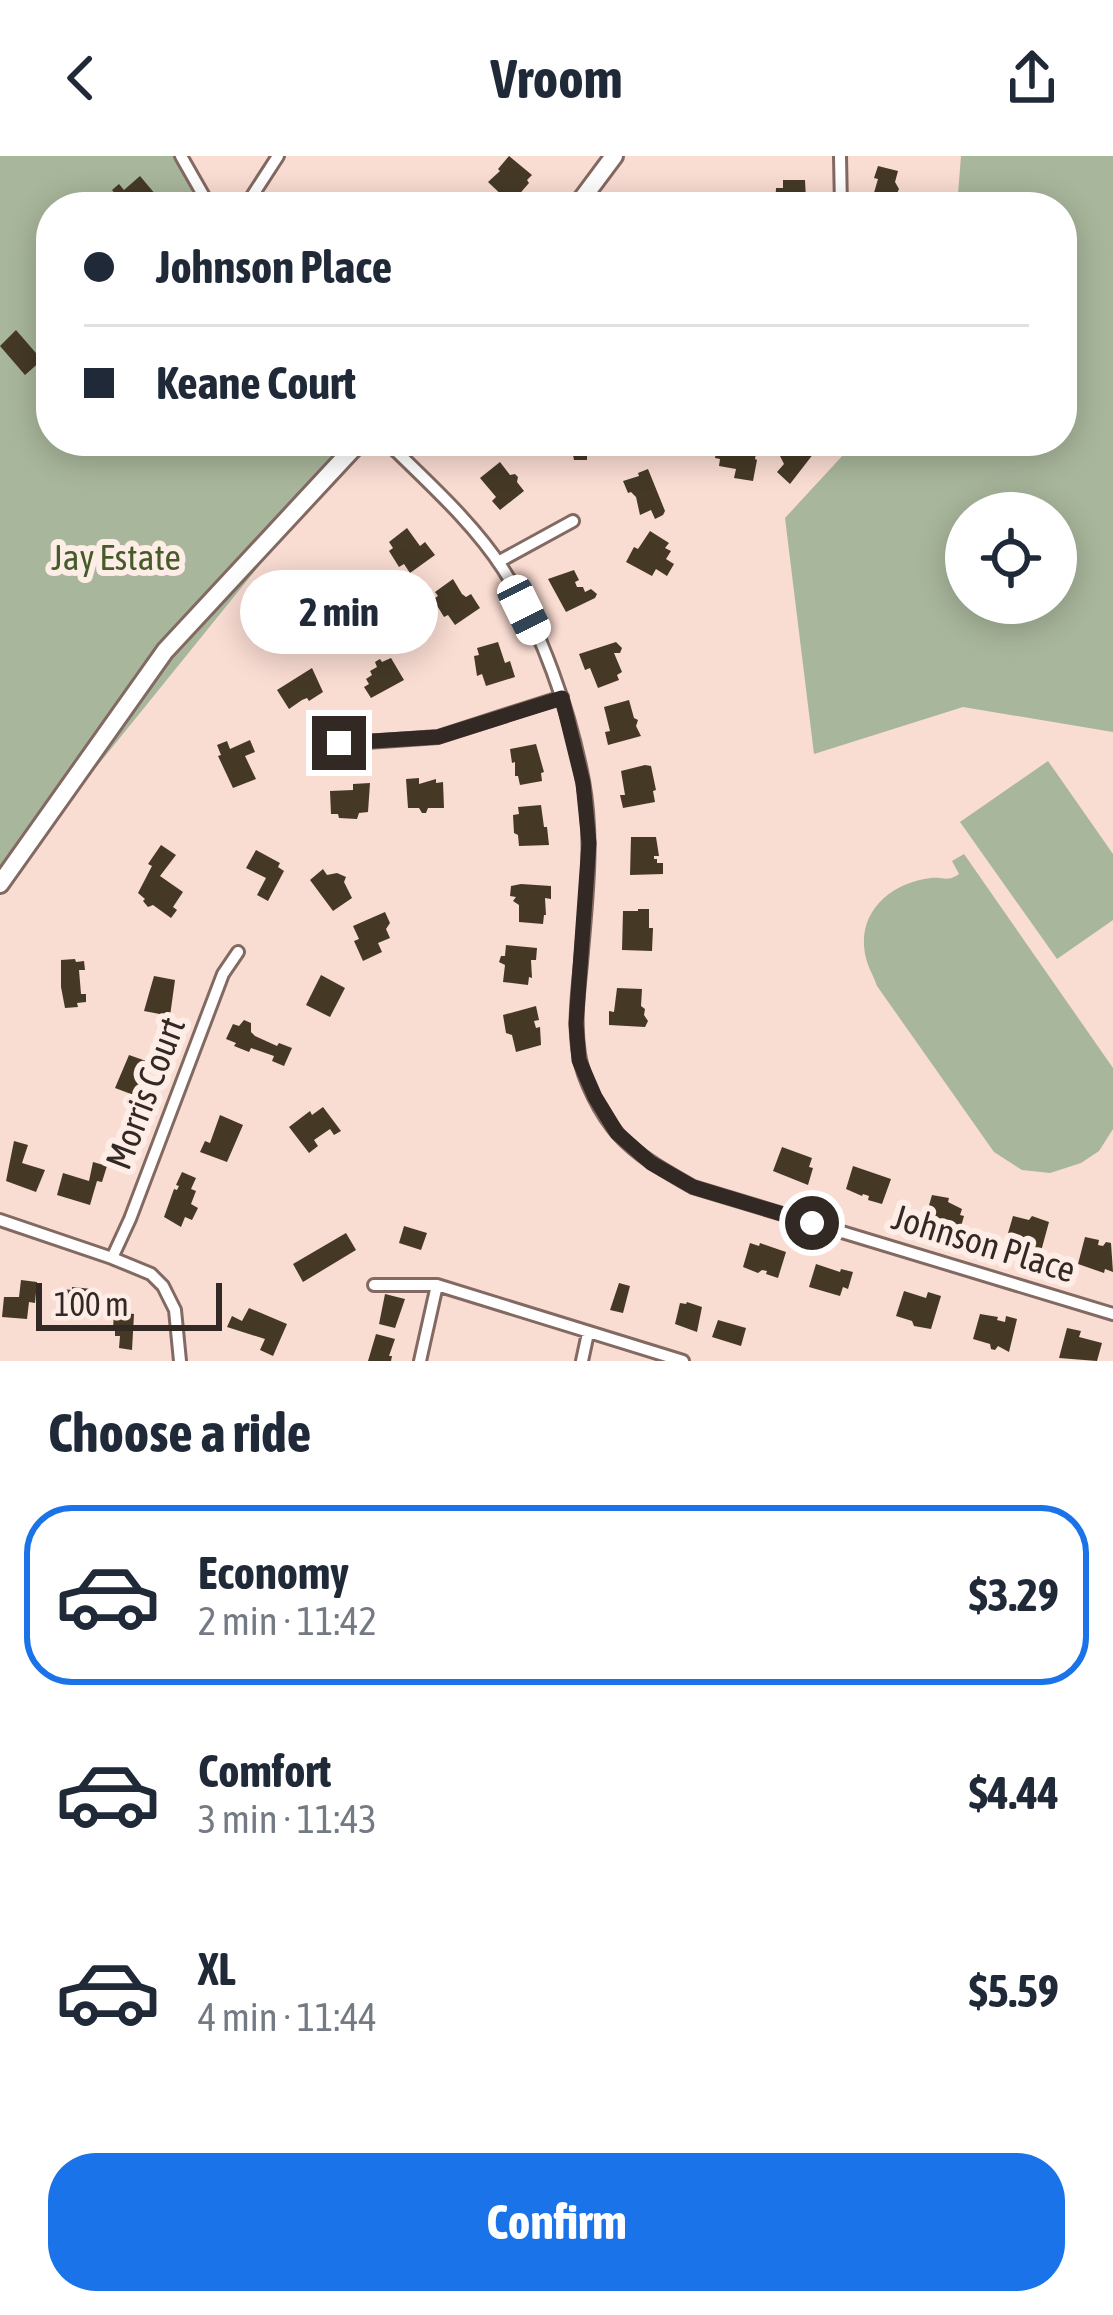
<!DOCTYPE html>
<meta charset="utf-8">
<style>
body{margin:0;font-family:"Asap Condensed",sans-serif;background:#f2f2f3;color:#1f2937;height:100vh;display:flex;flex-direction:column;font-size:45px;white-space:nowrap}
*{box-sizing:border-box;margin:0}
p{font-size:39px;color:#747a83}
.icon{flex:none;width:66px;height:66px;fill:none;stroke:currentColor;stroke-width:2;stroke-linecap:round;stroke-linejoin:round}
.map{position:relative;height:1205px;overflow:hidden}
.side{display:flex;flex-direction:column;background:#fff;flex:1}
.side>*{flex:none}
.top-card{position:absolute;left:36px;top:36px;width:1041px;height:264px;border-radius:48px;box-shadow:0 6px 30px #0003;display:grid;align-content:center;height:264px;padding:0 48px;background:#fff}
.controls{position:absolute;left:945px;top:336px;display:grid;gap:24px}
.controls a{display:grid;place-items:center;width:132px;height:132px;border-radius:50%;background:#fff;box-shadow:0 6px 30px #0003;font-size:60px}
.scale{position:absolute;left:36px;bottom:30px;width:186px;box-sizing:border-box;padding-left:12px;border:6px solid #322824;border-top:0;font-size:33px;line-height:42px;white-space:nowrap;color:#322824;-webkit-text-stroke:9px #feece6;paint-order:stroke}
.end{position:absolute;width:54px;height:54px;margin:-27px;border:15px solid #322824;background:#fff;box-shadow:0 0 0 6px #fff}
.from{border-radius:50%}
.bubble{position:absolute;height:84px;border-radius:42px;background:#fff;box-shadow:0 6px 30px #0003;font-size:39px;font-weight:700;line-height:84px;text-align:center}
.car{position:absolute;width:36px;height:72px;margin:-36px -18px;border-radius:15px;box-shadow:0 0 9px 3px #0007;background:linear-gradient(#fff 24%,#345 0 40%,#fff 0 76%,#345 0 86%,#fff 0)}
.top-card b{display:flex;align-items:center;gap:42px;height:114px;font-size:45px}
.top-card b+b{border-top:3px solid #e0e1e3}
.top-card i{width:30px;height:30px;background:#1f2937}
ul{padding:0;list-style:none}
li{display:flex;align-items:center;gap:36px;height:180px;margin:0 24px 18px;padding:0 24px;border:6px solid transparent;border-radius:48px}
li div{flex:1}
li b{display:block;font-size:45px}
li em{font-style:normal;font-weight:700}
li.active{border-color:#1a73e8}
li>.icon{width:108px;height:108px;stroke-width:1.5}
h2{padding:0 48px;font-size:54px;line-height:144px}
.primary-button{display:flex;gap:24px;margin-top:auto;padding:24px 48px}
.primary-button a{flex:1;height:138px;border-radius:48px;background:#1a73e8;color:#fff;font-size:48px;font-weight:700;line-height:138px;text-align:center}
header{display:flex;justify-content:space-between;align-items:center;height:156px;padding:0 48px;background:#fff;font-size:54px;font-weight:700}
.map>svg:first-child{display:block}
.green{fill:#a8b69b;fill-rule:evenodd}
.building{fill:#453926}
.lines{fill:none;stroke-linecap:round;stroke-linejoin:round}
.minor-casing{stroke:#826961;stroke-width:16}
.primary-casing{stroke:#826961;stroke-width:22}
.minor{stroke:#fff;stroke-width:10}
.primary{stroke:#fff;stroke-width:16}
.route{stroke:#322824;stroke-width:15}
.labels{text-anchor:middle;dominant-baseline:central;stroke-width:12;stroke-linejoin:round;paint-order:stroke}
.park-label{font-size:36px;fill:#455c29;stroke:#feece6}
.street-label{font-size:36px;fill:#322824;stroke:#feece6}
</style>
<header><svg class="icon" aria-label="back" viewBox="0 0 24 24"><path d="M15 5l-7 7 7 7"/></svg>Vroom<svg class="icon" aria-label="share" viewBox="0 0 24 24"><path d="M12 15V3M7 8l5-5 5 5M5 13v7h14v-7"/></svg></header>
<div class="map">
<svg width="1113" height="1205" viewBox="0 0 1113 1205">
<rect width="100%" height="100%" fill="#f9dcd2"/>
<path class="green" d="M0,0H184L220,51H51V285H360L0,730Z
M961,0H1113V576L963,551L814,598L785,362L856,285H1062V51H957ZM1056,357V447H966V357Z
M1048,605L1113,698V764L1057,803L960,666Z
M964,698L1113,912V973L1099,995L1081,1007L1050,1017L1022,1014L994,996L877,830C874,821 868,811 866,802C855,758 889,727 931,722C944,721 948,726 959,718L952,705Z"/>
<path class="building" d="M509,0L532,19L527,24L529,27L516,42L512,39L507,44L488,26L500,15L498,13Z
M878,10L898,15L895,26L899,33L891,51L871,47L878,23L874,22Z
M140,20L156,39L142,51H126L112,34L119,28L124,34Z
M783,24H805L806,44H804L803,51H775L776,32H783Z
M16,174L42,204L25,219L0,190Z
M549,285H587V304H574L573,299H549Z
M797,285H810L806,290L814,297L790,328L777,316L784,308L780,300L783,292Z
M717,289L756,297L755,303L757,304L753,325L734,322L736,313L719,310L720,303L715,302Z
M500,306L510,319L515,318L518,321L517,326L524,335L500,354L492,345L496,341L480,322Z
M648,313L665,355L663,359L655,363L651,354L640,359L636,341L631,336L628,337L623,325L639,320L638,317Z
M407,372L420,390L425,386L435,399L410,417L404,408L399,411L389,395L393,392L389,386Z
M650,375L669,387L665,392L671,395L666,403L674,408L667,420L656,413L652,420L626,406L634,391L638,393Z
M574,414L579,424L575,426L577,431H583L585,436L591,433L597,438L595,442L566,456L548,423Z
M453,423L462,438L466,441L471,438L480,452L455,469L448,459L444,461L433,443L438,440L435,436Z
M498,486L505,507L510,505L515,521L486,530L482,518L477,520L474,500L479,499L477,492Z
M616,486L622,492L620,497H614L622,516L617,519L619,524L598,532L590,512L585,514L579,498Z
M391,502L404,524L371,542L364,531L369,528L366,523L372,519L370,515L377,511L375,506L380,503L382,506Z
M312,512L323,536L309,545L307,542L302,544L289,553L277,534Z
M629,544L634,562L638,564L636,570L641,580L608,589L605,576L610,575L604,551Z
M250,584L255,596L245,600L256,623L233,632L218,600L221,599L217,589L227,585L230,593Z
M536,588L544,616L541,617L542,625L520,629L518,620H515V606L512,607L510,593Z
M645,609L651,610L656,634L653,635L655,646L623,652L620,639H625L621,615Z
M419,622V628L436,623V627L443,626L444,652H428L426,657H422L419,652H408L406,623Z
M370,627L368,656L359,657L357,663L339,662L338,658H331L330,635L353,634V628Z
M541,649L544,671H547L549,689L519,690L518,679L514,677L513,659L519,658L518,651Z
M631,681H656L659,700H654V703H657V707H663V718L630,719Z
M161,689L176,699L160,720L183,736L173,751L177,754L171,762L153,749L148,751L143,745L145,743L138,737L152,710L148,708Z
M256,694L280,707L278,711L284,715L268,745L257,739L266,722L246,712Z
M323,713L327,719L337,717L346,721L344,726L352,742L333,755L310,724Z
M521,728L551,730V743L545,742L546,759H544L543,768L519,766V749L513,745L516,741L510,740L511,730Z
M638,753H649V772H653L652,795L622,794L623,755H638Z
M385,756L390,767L386,773L390,782L378,787L382,796L363,805L354,785L359,783L353,770Z
M506,789L537,792L536,804H531L532,822L529,821L528,829L503,826L505,809L499,806L501,800H505Z
M75,803L76,806L84,805L85,814H79L81,838H86V846L77,847L78,851L65,852L61,831V804Z
M321,819L345,832L330,861L306,849Z
M154,820L175,824L170,860L144,855Z
M617,832L642,833L641,850L645,853L644,859L648,865L645,871L609,869V855L614,856Z
M536,850L539,864L534,865L536,872L540,871L541,889L516,896L512,879L506,877L503,859Z
M244,864L251,867V876L255,880L277,890L279,887L292,892L284,910L272,905L274,900L251,892L249,896L234,890L236,887L226,883L233,868L239,870Z
M129,899L149,906L139,941L115,932Z
M323,951L341,975L334,979L330,973L314,984L318,990L309,997L289,971L310,955L312,959Z
M220,959L243,969L227,1006L200,996L205,985L210,987Z
M14,985L28,989L22,1007L45,1014L36,1036L6,1025Z
M782,991L812,1002L809,1011L813,1012L808,1029L773,1015Z
M93,1006L107,1010L102,1026L97,1025L90,1049L57,1039L63,1017L89,1025Z
M853,1010L891,1023L882,1048L868,1044L869,1040L863,1038L862,1040L846,1033Z
M182,1016L196,1022L191,1033L196,1035L191,1048L198,1052L192,1064L185,1061L181,1071L164,1061L174,1033L177,1034L179,1030L176,1029Z
M932,1039L949,1042L948,1046L962,1053L960,1059L964,1060L960,1074L940,1068V1071L932,1069L933,1065L925,1063Z
M1013,1060L1029,1064L1032,1060L1049,1066L1040,1099L1027,1095L1028,1091L1006,1084Z
M404,1070L427,1077L421,1094L399,1087Z
M346,1077L356,1094L303,1126L293,1108Z
M1085,1081L1099,1084L1098,1089L1103,1090L1106,1086L1111,1087L1113,1116L1105,1113L1104,1117L1078,1108Z
M750,1087L759,1090L760,1087L786,1096L778,1122L766,1118L767,1115L762,1114L758,1117L743,1111Z
M816,1108L840,1116L841,1113L853,1116L848,1133L843,1131L840,1140L809,1131Z
M21,1124L37,1126L35,1147L29,1146L27,1163L2,1161L4,1141H19Z
M619,1127L630,1130L623,1157L610,1154Z
M72,1131L92,1133L90,1158L71,1156V1161H60L61,1133L72,1134Z
M904,1135L926,1142L928,1136L941,1140L931,1173L914,1170L912,1165L896,1160Z
M385,1138L405,1143L395,1172L379,1168Z
M687,1146L702,1151L697,1176L675,1168L680,1147L686,1148Z
M249,1152L287,1168L273,1200L260,1194L265,1183L227,1171L232,1160L242,1165Z
M114,1156L134,1158L132,1194L119,1192L120,1180H115V1173H113Z
M980,1158L998,1161L997,1164L1005,1166L1006,1160L1017,1163L1009,1196L998,1190L995,1194L991,1193L990,1188L973,1183Z
M718,1164L746,1172L741,1190L712,1181Z
M1067,1172L1081,1175L1079,1181L1102,1187L1097,1205L1059,1202Z
M376,1178L395,1183L389,1200H392L391,1205H368Z"/>
<g class="lines">
<defs>
<path id="minor" d="M181,0L210,51
M840,0L841,51
M245,51L278,0
M386,285C426,325 472,365 503,413C541,472 570,556 583,625C594,684 586,747 581,807C578,837 574,867 579,898C583,924 601,959 619,979C640,1002 667,1016 693,1031L1113,1158
M498,406L573,365
M339,588L438,581L562,541
M0,1064L112,1102L151,1118L163,1130L175,1154L180,1205
M112,1102L130,1063L223,818L238,796
M374,1129H437L683,1205
M420,1205L437,1129
M582,1205L588,1177"/>
<path id="primary" d="M576,51L614,0
M0,728L165,495L360,285"/>
</defs>
<use href="#minor" class="minor-casing"/>
<use href="#primary" class="primary-casing"/>
<use href="#minor" class="minor"/>
<use href="#primary" class="primary"/>
</g>
<g class="lines">
<path class="route" d="M339,587L438,581L562,542L583,627L589,687L576,868L579,904L595,941L617,977L651,1007L693,1031L812,1067"/>
</g>
<g class="labels">
<g class="park-label">
<text x="116" y="401">Jay Estate</text>
</g>
<g class="street-label">
<text transform="translate(145 937) rotate(-69)">Morris Court</text>
<text transform="translate(984 1087) rotate(17)">Johnson Place</text>
</g>
</g>
</svg>
<div class="controls">
<a><svg class="icon" aria-label="locate" viewBox="0 0 24 24"><circle cx="12" cy="12" r="6"/><path d="M12 2v4M12 18v4M2 12h4M18 12h4"/></svg></a>
</div>
<div class="scale">100 m</div>
<i class="end from" style="left:812px;top:1067px"></i>
<i class="end" style="left:339px;top:587px"></i>
<div class="bubble" style="left:240px;top:414px;width:198px">2 min</div>
<i class="car" style="left:524px;top:454px;rotate:154deg"></i>
<div class="top-card">
<b><i class="from"></i>Johnson Place</b>
<b><i></i>Keane Court</b>
</div>
</div>
<section class="side">
<h2>Choose a ride</h2>
<ul>
<li class="active"><svg class="icon" aria-label="car" viewBox="0 0 24 24"><path d="M5 17H2v-5l4-1 3-4h7l3 4 3 1v5h-3M9 17h6M6 11h13"/><circle cx="7" cy="17" r="2"/><circle cx="17" cy="17" r="2"/></svg><div><b>Economy</b><p>2 min · 11:42</p></div><em>$3.29</em></li>
<li><svg class="icon" aria-label="car" viewBox="0 0 24 24"><path d="M5 17H2v-5l4-1 3-4h7l3 4 3 1v5h-3M9 17h6M6 11h13"/><circle cx="7" cy="17" r="2"/><circle cx="17" cy="17" r="2"/></svg><div><b>Comfort</b><p>3 min · 11:43</p></div><em>$4.44</em></li>
<li><svg class="icon" aria-label="car" viewBox="0 0 24 24"><path d="M5 17H2v-5l4-1 3-4h7l3 4 3 1v5h-3M9 17h6M6 11h13"/><circle cx="7" cy="17" r="2"/><circle cx="17" cy="17" r="2"/></svg><div><b>XL</b><p>4 min · 11:44</p></div><em>$5.59</em></li>
</ul>
<div class="primary-button"><a>Confirm</a></div>
</section>
